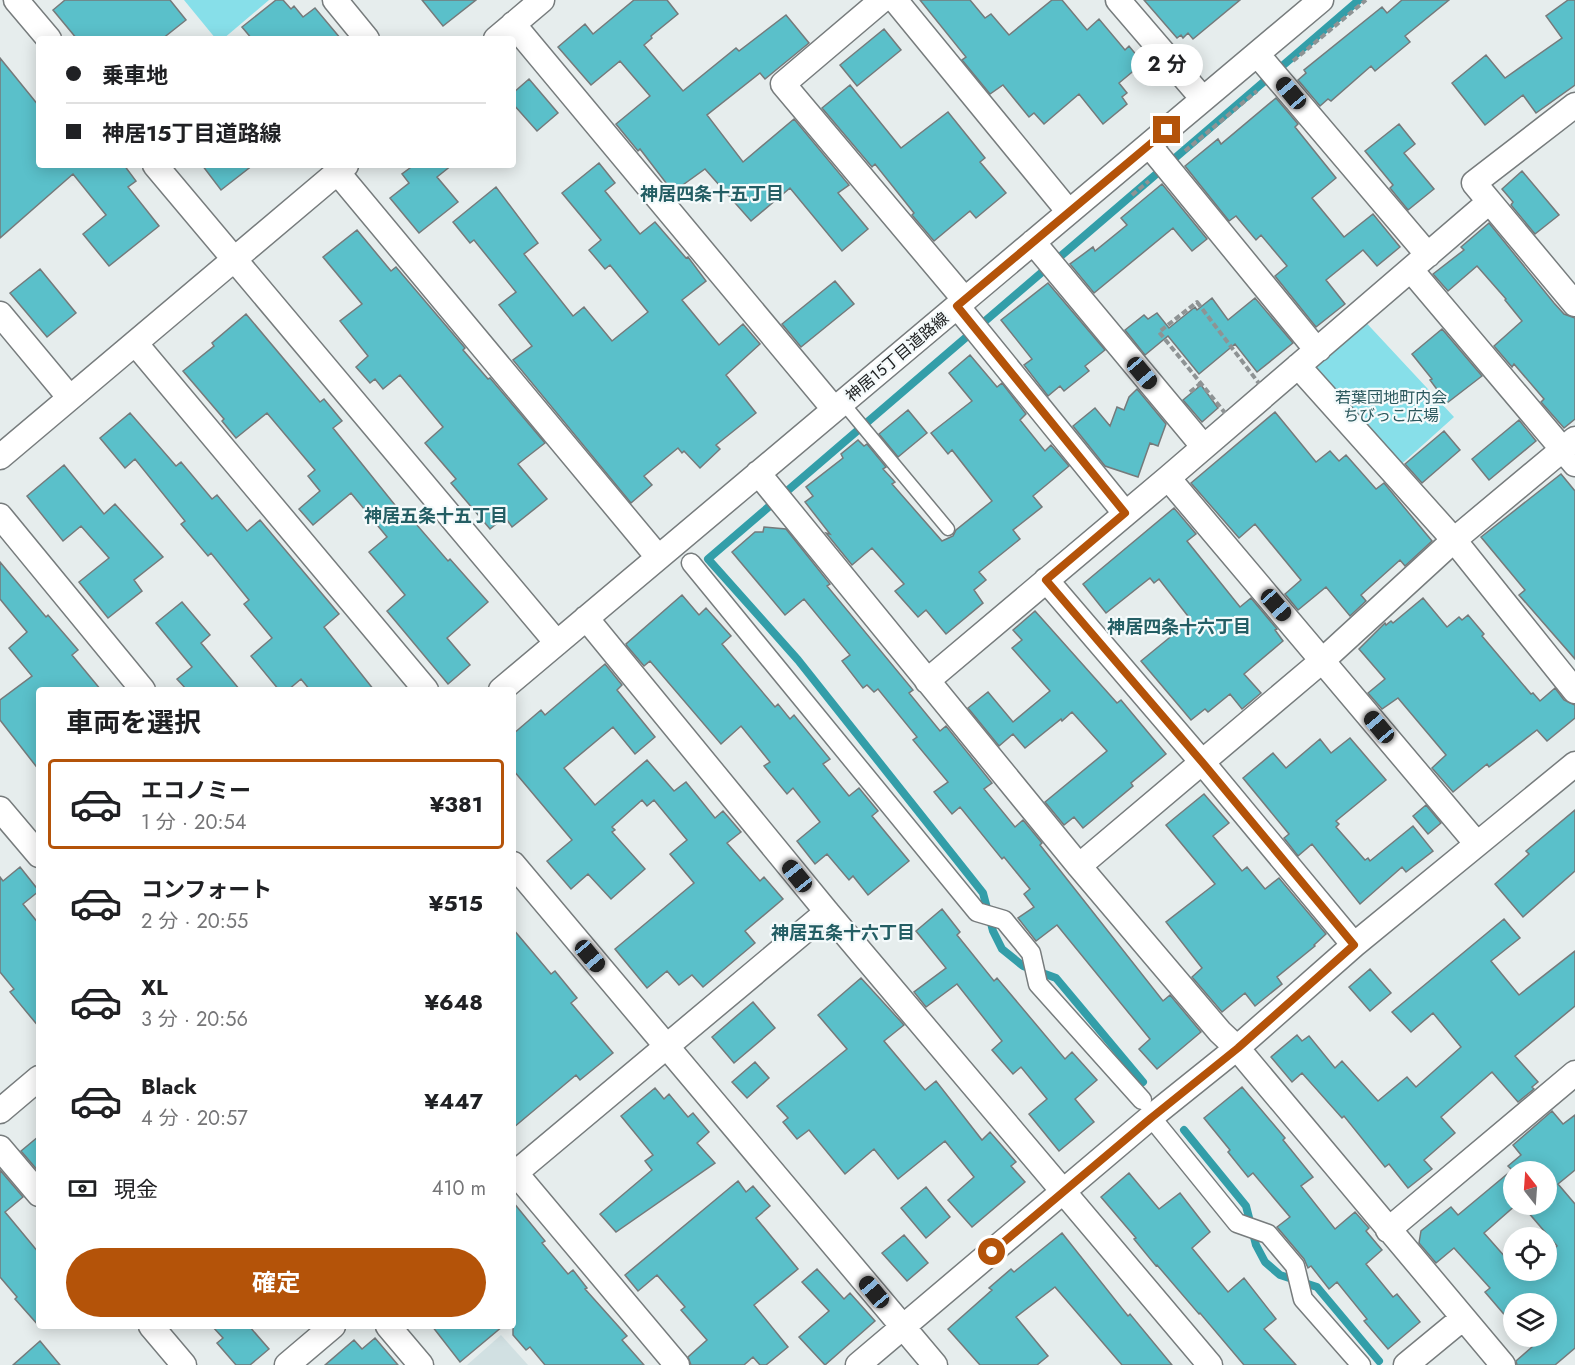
<!DOCTYPE html>
<html lang="ja">
<meta charset="utf-8">
<style>
body{margin:0;font-family:Jost,"Noto Sans JP",sans-serif;background:#f2f2f2;color:#202124;height:100vh;display:flex;flex-direction:column;font-size:22px;white-space:nowrap}
*{box-sizing:border-box;margin:0}
p{font-size:20px;color:#757577}
.icon{flex:none;width:33px;height:33px;fill:none;stroke:currentColor;stroke-width:2;stroke-linecap:round;stroke-linejoin:round}
.map{position:relative;flex:1;overflow:hidden}
.details{position:absolute;left:36px;top:687px;width:480px;height:642px;display:flex;flex-direction:column;background:#fff;border-radius:6px;box-shadow:0 3px 15px #0003}
.details>*{flex:none}
.banner{position:absolute;left:36px;top:36px;width:480px;height:132px;border-radius:6px;box-shadow:0 3px 15px #0003;display:grid;align-content:center;height:132px;padding:0 30px;background:#fff}
.needle{width:39px;rotate:343deg}
.controls{position:absolute;left:1503px;top:1161px;display:grid;gap:12px}
.controls a{display:grid;place-items:center;width:54px;height:54px;border-radius:50%;background:#fff;box-shadow:0 3px 15px #0003;font-size:30px}
.end{position:absolute;width:27px;height:27px;margin:-14px;border:8px solid #b45309;background:#fff;box-shadow:0 0 0 3px #fff}
.from{border-radius:50%}
.bubble{position:absolute;height:42px;border-radius:21px;background:#fff;box-shadow:0 3px 15px #0003;font-size:20px;font-weight:700;line-height:42px;text-align:center}
.car{position:absolute;width:18px;height:36px;margin:-18px -9px;border-radius:8px;box-shadow:0 0 4px 2px #0007;background:linear-gradient(#222 24%,#8ab4d8 0 40%,#222 0 76%,#8ab4d8 0 86%,#222 0)}
.banner b{display:flex;align-items:center;gap:21px;height:57px;font-size:22px}
.banner b+b{border-top:2px solid #e0e0e0}
.banner i{width:15px;height:15px;background:#202124}
ul{padding:0;list-style:none}
li{display:flex;align-items:center;gap:18px;height:90px;margin:0 12px 9px;padding:0 18px;border:3px solid transparent;border-radius:6px}
li div{flex:1}
li b{display:block;font-size:22px}
li em{font-style:normal;font-weight:700}
li.selected{border-color:#b45309}
li>.icon{width:54px;height:54px;stroke-width:1.5}
h2{padding:0 30px;font-size:27px;line-height:72px}
.pay{display:flex;align-items:center;gap:15px;height:66px;padding:0 30px;font-size:22px}
.pay p{margin-inline-start:auto}
.primary-button{display:flex;gap:12px;margin-top:auto;padding:12px 30px}
.primary-button a{flex:1;height:69px;border-radius:36px;background:#b45309;color:#fff;font-size:24px;font-weight:700;line-height:69px;text-align:center}
.map>svg:first-child{display:block}
.built{fill:#d1e0e2}
.green{fill:#87dfe9}
.lines{fill:none;stroke-linecap:round;stroke-linejoin:round}
.stream{stroke:#339ea9;stroke-width:8}
.building{fill:#5ac0ca;stroke:#757a7b;stroke-width:1.5;fill-rule:evenodd}
.service-casing{stroke:#777c7d;stroke-width:15}
.pedestrian-casing{stroke:#777c7d;stroke-width:21}
.minor-casing{stroke:#777c7d;stroke-width:27}
.path{stroke:#8e9394;stroke-width:4;stroke-dasharray:6 3;stroke-linecap:butt}
.service{stroke:#fff;stroke-width:12}
.pedestrian{stroke:#fff;stroke-width:18}
.minor{stroke:#fff;stroke-width:24}
.route{stroke:#b45309;stroke-width:8}
.labels{text-anchor:middle;dominant-baseline:central;stroke-width:4.5;stroke-linejoin:round;paint-order:stroke}
.street-label{font-size:16px;fill:#202223;stroke:#f4fafb}
.park-label{font-size:16px;fill:#2b585d;stroke:#f4fafb}
.neighbourhood-label{font-size:18px;font-weight:bold;fill:#245e64;stroke:#f4fafb}
</style>
<div class="map">
<svg width="1575" height="1365" viewBox="0 0 1575 1365">
<rect width="100%" height="100%" fill="#e6eded"/>
<path class="built" d="M501,1335L528,1365H467Z"/>
<path class="green" d="M184,0H269L223,39H216Z
M1359,315L1454,417L1396,469L1304,368Z"/>
<g class="lines">
<path class="stream" d="M1143,1082L1056,978L1023,966L1002,949L993,931L983,893L798,660L708,559L1359,0
M1184,1130L1246,1206L1256,1245L1265,1262L1280,1275L1317,1287L1379,1361"/>
</g>
<path class="building" d="M65,0H170L186,20L162,39H77L53,10Z
M276,0H283L291,9L294,6L303,17L315,8L341,39H252L242,27Z
M422,0H476L443,26Z
M634,0H667L678,14L651,36L652,38L644,45L683,91L736,48L739,51L786,15L809,43L765,79L760,73L707,115L743,162L794,119L849,185L838,193L868,229L842,251L790,188L751,221L705,169L673,192L640,149L638,151L616,124L650,96L620,61L591,85L558,47L585,24L593,34Z
M920,0H970L985,18L991,14L1009,35L1052,0H1062L1087,30L1099,19L1125,50L1129,46L1143,63L1119,83L1127,93L1122,97L1127,104L1103,124L1079,94L1044,124L1034,113L1029,117L1003,85L990,94L962,60L966,57Z
M1144,0H1240L1193,39L1188,33L1183,38L1181,35L1177,38Z
M1402,0H1449L1405,36L1410,42L1375,71L1371,66L1331,101L1328,99L1320,106L1298,80L1306,73L1304,70L1382,7L1387,13Z
M1568,0H1575V85L1536,113L1523,95L1485,125L1452,83L1486,55L1505,78L1562,38L1546,16Z
M884,29L901,50L857,86L840,65Z
M0,58L39,106V165H124L136,181L128,187L159,226L109,266L83,234L106,215L73,174L0,238Z
M529,79L558,113L537,131L513,104V93Z
M850,85L901,148L948,112L985,158L980,162L1006,193L976,218L970,211L934,241L912,215L914,213L875,164L872,167L822,108Z
M1276,98L1298,124L1295,127L1336,178L1312,198L1344,237L1373,214L1400,247L1377,266L1363,250L1326,280L1345,304L1316,327L1275,276L1287,266L1261,235L1256,240L1236,216L1229,221L1185,166L1218,139L1221,144Z
M1399,124L1415,144L1404,153L1434,189L1408,210L1390,188L1393,185L1365,151Z
M599,163L615,183L605,191L640,234L655,222L686,258L688,257L706,281L682,300L719,345L743,324L760,344L726,375L756,413L716,445L720,449L700,468L684,451L682,453L678,448L644,476L652,485L631,503L513,360L532,346L499,305L516,292L474,240L470,243L453,222L496,187L538,243L524,254L573,316L584,307L612,341L648,312L610,265L605,269L589,250L601,240L562,193Z
M202,165H253L221,190Z
M414,165H452L437,177L458,202L419,233L390,198L409,183L402,174Z
M1522,171L1559,215L1535,234L1511,205L1513,202L1502,189Z
M1162,184L1207,239L1192,251L1173,228L1094,293L1070,264L1093,247L1095,251L1127,225L1121,218Z
M1489,223L1554,303L1564,314L1575,318V419L1564,428L1541,402L1544,399L1514,364L1512,367L1494,346L1522,321L1505,300L1506,299L1477,266L1448,291L1433,274L1464,250L1461,247Z
M357,230L391,271L396,267L465,348L463,350L488,379L490,378L545,443L518,464L547,499L512,527L505,517L490,529L451,483L456,479L425,443L443,427L400,375L383,389L375,379L370,383L356,367L368,356L340,321L362,304L323,257Z
M40,269L76,313L47,337L10,293Z
M835,281L854,304L801,347L782,324Z
M1048,283L1105,350L1085,366L1089,371L1064,391L1060,386L1048,396L1024,365L1032,359L1001,320Z
M1212,298L1228,320L1255,298L1293,343L1257,372L1235,344L1199,374L1168,336L1145,355L1125,330L1144,315L1148,319L1157,313L1169,328L1195,307L1197,310Z
M246,314L320,402L324,399L342,421L333,428L407,520L410,517L448,561L450,559L488,602L447,638L470,665L448,684L387,611L405,595L369,552L387,537L351,493L313,525L299,509L320,491L308,476L315,470L267,413L236,438L222,421L224,419L183,371L214,346L212,343Z
M1442,329L1482,376L1447,403L1430,380L1432,379L1412,354Z
M970,355L997,387L1002,383L1026,414L1020,420L1045,451L1051,445L1069,466L1033,496L1042,507L1013,530L1020,539L979,572L986,580L974,590L983,603L946,634L926,610L918,617L895,591L904,584L872,548L852,565L826,533L830,534L805,502L813,496L806,487L843,458L841,454L858,440L864,446L867,444L886,467L883,469L895,482L892,484L942,541L953,536L956,530L992,501L952,450L948,454L931,433L972,401L949,373Z
M1201,385L1218,408L1202,422L1183,400Z
M1137,389L1166,424L1158,446L1150,443L1138,477L1105,466L1073,426L1095,408L1110,426L1117,407L1124,410L1129,397Z
M908,410L927,433L898,457L879,434Z
M1275,412L1316,462L1330,451L1339,461L1346,455L1376,489L1384,483L1432,541L1405,566L1400,560L1361,595L1366,601L1350,616L1326,587L1298,610L1285,594L1301,580L1255,524L1239,538L1191,483Z
M130,413L176,466L181,462L212,499L217,495L247,531L260,520L339,614L324,627L374,690H310L301,679L288,690H279L251,656L272,638L244,604L249,600L211,553L208,556L181,524L185,521L135,459L125,468L100,438Z
M1519,420L1536,441L1489,480L1472,459Z
M1444,431L1460,450L1422,483L1405,464Z
M64,465L104,514L115,504L163,557L134,580L142,591L108,618L79,582L109,558L81,526L63,541L27,496Z
M1561,474L1575,491V659L1519,595L1525,590L1481,537Z
M1174,508L1196,534L1187,541L1240,607L1251,598L1277,629L1275,630L1283,641L1244,674L1261,693L1242,709L1230,694L1208,712L1205,709L1191,720L1141,661L1191,620L1159,579L1154,583L1150,578L1106,613L1083,584Z
M764,527L786,529L830,584L827,586L913,690L909,693L940,731L946,726L992,783L984,789L1015,827L1023,820L1042,843L1040,845L1163,1001L1170,995L1201,1032L1157,1069L1139,1049L1150,1039L1057,925L1036,941L1018,918L1034,907L1024,894L1030,889L1004,857L1002,859L960,807L952,814L934,792L948,782L913,740L917,737L878,689L874,692L867,685L863,688L842,661L850,655L804,599L785,615L732,552L755,532H763Z
M0,562L46,617L48,615L78,650L72,655L101,690H39V770L0,720V700L32,676L9,648L27,632L0,599Z
M682,595L699,615L706,608L731,636L722,644L775,707L778,704L790,719L794,715L830,759L823,764L849,796L859,788L878,811L872,816L909,861L868,895L853,876L849,880L827,854L815,864L797,841L820,822L793,788L787,794L764,766L770,762L741,726L721,744L650,661L644,666L627,646L626,644Z
M1423,598L1447,627L1459,617L1462,620L1468,615L1484,634L1482,636L1531,694L1533,693L1540,701L1555,688L1564,700L1575,705V718L1547,741L1537,730L1489,767L1487,764L1453,792L1432,768L1446,755L1398,698L1382,709L1368,693L1385,679L1359,649L1385,623L1386,625L1391,621L1393,623Z
M182,602L210,635L201,643L240,690H187L177,679L192,667L156,623Z
M1035,611L1117,703L1121,700L1166,754L1131,783L1133,786L1083,828L1074,817L1064,825L1045,802L1107,751L1072,712L1062,721L1061,719L1025,748L1013,734L999,746L968,708L988,692L1013,722L1050,691L1012,648L1022,640L1013,630Z
M605,664L622,685L617,690L655,737L635,754L613,727L564,768L595,805L647,760L674,791L686,782L715,818L723,811L741,832L727,843L760,881L764,877L783,899L745,931L755,943L703,987L692,975L679,985L667,971L647,988L615,949L694,883L670,854L687,840L654,800L647,806L642,800L612,827L615,830L612,832L645,869L611,899L588,874L571,889L547,861L572,840L513,770V734L541,710L545,715Z
M1350,738L1386,780L1336,821L1339,824L1336,827L1365,860L1368,858L1370,861L1413,826L1433,851L1406,872L1402,867L1360,904L1312,844L1298,856L1284,838L1289,834L1243,778L1273,753L1286,768L1320,739L1331,753Z
M1204,794L1229,823L1213,836L1242,871L1247,867L1265,889L1279,878L1326,934L1314,945L1315,946L1277,977L1282,984L1255,1006L1245,993L1222,1012L1192,977L1202,968L1166,922L1215,884L1166,825Z
M1426,805L1441,823L1428,834L1413,816Z
M1575,810V871L1523,917L1495,884L1529,854L1526,851Z
M20,867L39,891L23,904L39,924V1027L10,992L14,989L0,972V877L3,881Z
M942,909L960,932L957,935L994,981L997,978L1065,1059L1072,1052L1097,1080L1075,1099L1094,1122L1059,1151L1029,1114L1047,1099L1021,1067L1013,1074L992,1050L1002,1041L957,984L926,1007L914,992L946,968L916,931Z
M1504,919L1520,938L1491,961L1519,995L1575,951V1006L1515,1056L1538,1082L1532,1087L1534,1089L1518,1102L1492,1072L1441,1117L1455,1133L1424,1160L1432,1169L1408,1188L1389,1164L1385,1167L1344,1116L1342,1118L1302,1073L1292,1082L1271,1057L1297,1035L1302,1041L1309,1036L1335,1068L1342,1061L1378,1101L1407,1077L1416,1087L1461,1047L1433,1013L1411,1032L1392,1012Z
M513,929L551,974L555,971L577,998L571,1003L613,1053L580,1080L576,1075L513,1128Z
M1370,969L1391,993L1370,1011L1349,987Z
M861,978L904,1025L884,1041L925,1090L936,1081L982,1140L990,1132L1016,1162L1011,1166L1025,1182L972,1227L948,1200L974,1177L945,1141L898,1179L874,1149L845,1174L809,1130L797,1139L783,1122L788,1118L777,1106L847,1049L818,1015Z
M753,1002L775,1028L734,1063L712,1037Z
M755,1062L769,1078L747,1098L732,1082Z
M1242,1087L1285,1138L1283,1140L1313,1177L1301,1186L1335,1229L1355,1212L1369,1228L1366,1231L1382,1250L1366,1264L1393,1297L1397,1294L1420,1322L1388,1349L1364,1321L1367,1319L1337,1282L1329,1289L1311,1266L1308,1268L1304,1259L1277,1227L1290,1217L1253,1173L1248,1177L1228,1152L1230,1150L1204,1118Z
M655,1088L664,1099L669,1094L688,1117L693,1113L709,1132L697,1143L715,1163L616,1232L600,1214L652,1170L645,1161L653,1155L621,1116Z
M1552,1111L1563,1124L1575,1115V1170L1558,1184L1575,1204V1348L1555,1365H1517L1516,1361L1532,1347L1523,1336H1546V1304H1514V1326L1485,1292L1490,1288L1454,1248L1436,1263L1419,1243L1421,1231L1451,1207L1458,1215L1512,1170L1508,1166L1521,1155L1513,1145ZM1514,1172H1546V1204H1521L1557,1246L1546,1256V1270H1514V1267L1484,1233L1517,1204H1514Z
M39,1136V1172L21,1151Z
M0,1170L23,1197L5,1212L39,1253V1326L15,1299L17,1297L0,1277Z
M1129,1173L1159,1209L1180,1193L1210,1232L1192,1248L1228,1292L1244,1278L1276,1319L1264,1329L1296,1365H1244L1200,1313L1199,1314L1157,1265L1156,1266L1134,1239L1136,1238L1101,1197Z
M738,1181L746,1192L753,1186L770,1206L756,1218L798,1269L754,1305L788,1347L766,1365H760L753,1357L744,1365H691L688,1357L707,1340L681,1310L685,1307L657,1275L638,1291L625,1275Z
M926,1187L950,1217L926,1238L901,1208Z
M513,1202L545,1241L542,1243L568,1274L573,1270L587,1288L585,1289L627,1336L622,1340L644,1365H545L530,1347L526,1350L513,1335Z
M1062,1233L1128,1316L1130,1314L1172,1365H1122L1055,1287L1016,1317L1048,1356L1037,1365H980L948,1329L992,1290L989,1288L1011,1269L1014,1272Z
M904,1235L928,1263L907,1281L882,1253Z
M817,1269L844,1299L850,1293L875,1321L825,1365L799,1337L829,1311L802,1282Z
M212,1326H249L269,1349L250,1365H236L217,1343L223,1338Z
M432,1326H503L460,1362Z
M375,1338L398,1365H325L354,1340L362,1349Z
M40,1341L60,1365H13Z"/>
<g class="lines">
<defs>
<path id="service" d="M843,403L948,529"/>
<path id="pedestrian" d="M691,563L977,912L1004,920L1031,953L1038,984L1142,1100
M1151,1117L1237,1223L1268,1234L1295,1266L1303,1299L1361,1365"/>
<path id="minor" d="M16,0L49,39
M335,0L367,39
M882,0L783,84L965,300
M895,0L1069,212
M1118,0L1203,99
M513,24L834,409
M496,39L542,0
M1257,54L1428,255
M1575,105L1474,183L1575,304
M1149,145L1311,343L1319,349
M155,165L557,643
M338,173L658,557
M1033,242L1203,446
M1411,270L1575,464
M957,306L1125,513
M0,314L70,398
M135,343L426,690
M1298,366L1454,540L1575,691
M0,457L346,165
M758,473L1079,866L1220,1032L1237,1048L1503,1365
M1168,478L1477,844
M0,516L143,690
M1046,580L1202,762L1354,945
M586,618L827,912L1210,1365
M927,681L1168,478L1489,202
M501,690L1321,0
M0,809L39,855
M513,864L935,1365
M1079,866L1323,660L1454,540L1575,439
M0,1111L39,1078
M0,1148L39,1194
M513,1170L677,1365
M513,1175L827,912
M1388,1230L1575,1073
M151,1326L184,1365
M388,1326L421,1365
M287,1365L333,1326
M858,1365L1151,1117L1237,1048L1354,945L1575,764
M1406,1365L1463,1318"/>
</defs>
<use href="#service" class="service-casing"/>
<use href="#pedestrian" class="pedestrian-casing"/>
<use href="#minor" class="minor-casing"/>
<path class="path" d="M1293,61L1366,0
M1185,151L1257,91
M1132,195L1149,181
M1197,302L1264,390L1230,419L1159,332Z
M1190,392L1201,383"/>
<use href="#service" class="service"/>
<use href="#pedestrian" class="pedestrian"/>
<use href="#minor" class="minor"/>
</g>
<g class="lines">
<path class="route" d="M992,1252L1151,1118L1238,1048L1354,945L1202,762L1046,580L1125,513L957,306L1167,130"/>
</g>
<g class="labels">
<g class="street-label">
<text transform="translate(897 357) rotate(-40)">神居15丁目道路線</text>
</g>
<g class="park-label">
<text x="1391" y="397">若葉団地町内会<tspan x="1391" dy="18">ちびっこ広場</tspan></text>
</g>
<g class="neighbourhood-label">
<text x="712" y="194">神居四条十五丁目</text>
<text x="436" y="516">神居五条十五丁目</text>
<text x="1179" y="627">神居四条十六丁目</text>
<text x="843" y="933">神居五条十六丁目</text>
</g>
</g>
</svg>
<div class="controls">
<a><svg class="needle" viewBox="-14 -14 28 28"><path d="M0-13l5 13h-10z" fill="#e53935"/><path d="M0 13l5-13h-10z" fill="#757577"/></svg></a>
<a><svg class="icon" aria-label="locate" viewBox="0 0 24 24"><circle cx="12" cy="12" r="6"/><path d="M12 2v4M12 18v4M2 12h4M18 12h4"/></svg></a>
<a><svg class="icon" aria-label="layers" viewBox="0 0 24 24"><path d="M12 4l9 5-9 5-9-5zM3 14l9 5 9-5"/></svg></a>
</div>
<i class="end from" style="left:992px;top:1252px"></i>
<i class="end" style="left:1167px;top:130px"></i>
<div class="bubble" style="left:1131px;top:44px;width:72px">2 分</div>
<i class="car" style="left:1291px;top:93px;rotate:320deg"></i>
<i class="car" style="left:1142px;top:373px;rotate:140deg"></i>
<i class="car" style="left:1276px;top:605px;rotate:139deg"></i>
<i class="car" style="left:1379px;top:727px;rotate:320deg"></i>
<i class="car" style="left:797px;top:876px;rotate:321deg"></i>
<i class="car" style="left:590px;top:956px;rotate:140deg"></i>
<i class="car" style="left:874px;top:1292px;rotate:320deg"></i>
<div class="banner">
<b><i class="from"></i>乗車地</b>
<b><i></i>神居15丁目道路線</b>
</div>
<section class="details">
<h2>車両を選択</h2>
<ul>
<li class="selected"><svg class="icon" aria-label="car" viewBox="0 0 24 24"><path d="M5 17H2v-5l4-1 3-4h7l3 4 3 1v5h-3M9 17h6M6 11h13"/><circle cx="7" cy="17" r="2"/><circle cx="17" cy="17" r="2"/></svg><div><b>エコノミー</b><p>1 分 · 20:54</p></div><em>¥381</em></li>
<li><svg class="icon" aria-label="car" viewBox="0 0 24 24"><path d="M5 17H2v-5l4-1 3-4h7l3 4 3 1v5h-3M9 17h6M6 11h13"/><circle cx="7" cy="17" r="2"/><circle cx="17" cy="17" r="2"/></svg><div><b>コンフォート</b><p>2 分 · 20:55</p></div><em>¥515</em></li>
<li><svg class="icon" aria-label="car" viewBox="0 0 24 24"><path d="M5 17H2v-5l4-1 3-4h7l3 4 3 1v5h-3M9 17h6M6 11h13"/><circle cx="7" cy="17" r="2"/><circle cx="17" cy="17" r="2"/></svg><div><b>XL</b><p>3 分 · 20:56</p></div><em>¥648</em></li>
<li><svg class="icon" aria-label="car" viewBox="0 0 24 24"><path d="M5 17H2v-5l4-1 3-4h7l3 4 3 1v5h-3M9 17h6M6 11h13"/><circle cx="7" cy="17" r="2"/><circle cx="17" cy="17" r="2"/></svg><div><b>Black</b><p>4 分 · 20:57</p></div><em>¥447</em></li>
</ul>
<div class="pay"><svg class="icon" aria-label="cash" viewBox="0 0 24 24"><path d="M3 7h18v10H3z"/><circle cx="12" cy="12" r="2"/></svg>現金<p>410 m</p></div>
<div class="primary-button"><a>確定</a></div>
</section>
</div>
